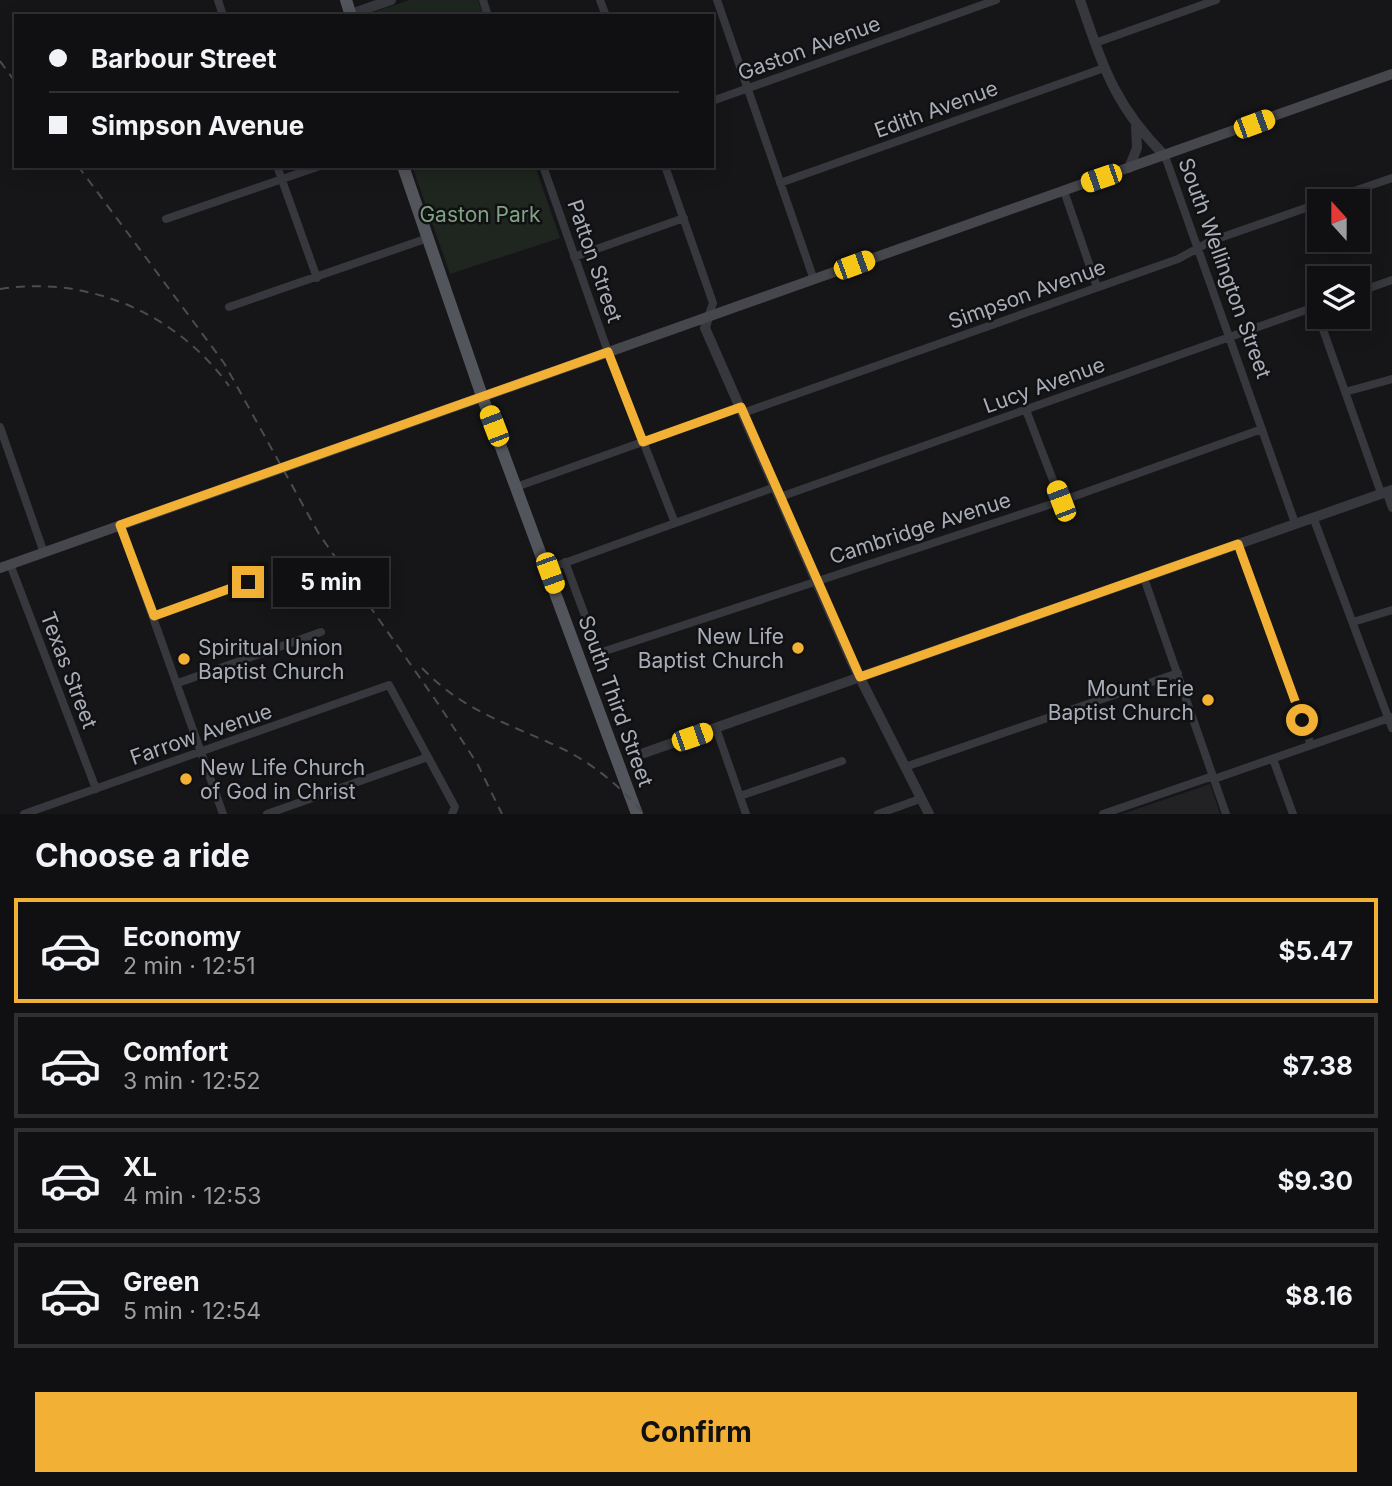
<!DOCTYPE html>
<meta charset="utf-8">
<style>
body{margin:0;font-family:Inter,sans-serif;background:#19191b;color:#f1f3f6;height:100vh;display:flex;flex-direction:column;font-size:26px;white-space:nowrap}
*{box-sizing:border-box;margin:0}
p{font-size:23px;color:#9c9d9f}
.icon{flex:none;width:38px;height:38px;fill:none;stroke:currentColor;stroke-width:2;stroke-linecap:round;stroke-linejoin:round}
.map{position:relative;height:814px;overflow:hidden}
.details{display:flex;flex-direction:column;background:#101012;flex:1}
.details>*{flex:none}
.top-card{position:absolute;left:14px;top:14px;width:700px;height:154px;border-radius:0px;box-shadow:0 4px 18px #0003,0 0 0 2px #303032;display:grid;align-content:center;height:154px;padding:0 35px;background:#101012}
.needle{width:46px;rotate:339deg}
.fabs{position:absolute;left:1307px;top:189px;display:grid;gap:14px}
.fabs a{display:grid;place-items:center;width:63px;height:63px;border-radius:0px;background:#101012;box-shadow:0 4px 18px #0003,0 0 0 2px #303032;font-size:35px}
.end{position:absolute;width:32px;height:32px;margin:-16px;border:9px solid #f2b134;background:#111;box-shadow:0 0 0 4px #111}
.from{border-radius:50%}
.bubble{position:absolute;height:49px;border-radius:0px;background:#101012;box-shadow:0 4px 18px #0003,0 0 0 2px #303032;font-size:23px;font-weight:700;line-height:49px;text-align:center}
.car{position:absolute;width:21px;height:42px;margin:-21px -10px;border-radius:9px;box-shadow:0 0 5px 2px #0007;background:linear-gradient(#f5c518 24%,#345 0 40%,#f5c518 0 76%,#345 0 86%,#f5c518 0)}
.top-card b{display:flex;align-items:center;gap:24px;height:66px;font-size:26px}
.top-card b+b{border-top:2px solid #303032}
.top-card i{width:18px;height:18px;background:#f1f3f6}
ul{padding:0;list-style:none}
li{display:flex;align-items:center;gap:21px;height:105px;margin:0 14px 10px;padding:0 21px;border:4px solid #303032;border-radius:0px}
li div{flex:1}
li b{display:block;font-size:26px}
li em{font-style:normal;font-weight:700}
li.selected{border-color:#f2b134}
li>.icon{width:63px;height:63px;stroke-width:1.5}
h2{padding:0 35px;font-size:32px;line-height:84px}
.button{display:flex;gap:14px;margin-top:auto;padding:14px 35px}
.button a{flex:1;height:80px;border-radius:0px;background:#f2b134;color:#111;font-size:28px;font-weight:700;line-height:80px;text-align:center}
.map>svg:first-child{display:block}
.built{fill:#222225}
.green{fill:#1e261f}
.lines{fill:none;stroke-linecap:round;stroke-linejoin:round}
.minor{stroke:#37383d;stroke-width:8}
.tertiary{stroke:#37383d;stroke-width:10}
.secondary{stroke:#45474d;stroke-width:10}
.primary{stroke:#53555c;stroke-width:12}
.rail{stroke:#4a4c52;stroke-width:2;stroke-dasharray:9 7;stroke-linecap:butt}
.route{stroke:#f2b134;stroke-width:9}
.poi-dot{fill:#f2b134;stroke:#111113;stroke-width:2.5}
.labels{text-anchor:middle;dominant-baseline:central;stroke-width:5;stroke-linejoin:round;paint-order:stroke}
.street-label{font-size:21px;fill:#a8adb8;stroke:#111113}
.park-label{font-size:21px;fill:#7fa381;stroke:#111113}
.poi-label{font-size:21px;fill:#a8adb8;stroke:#111113;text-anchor:end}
</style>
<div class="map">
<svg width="1392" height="814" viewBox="0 0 1392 814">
<rect width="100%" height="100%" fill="#161618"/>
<path class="built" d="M1210,784L1220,814H1122Z"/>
<path class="green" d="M410,0H478L484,16H362Z
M412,166H535L560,238L450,274Z"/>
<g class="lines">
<path class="minor" d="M218,0L223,16
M483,0L488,16
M600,0L606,16
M717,0L814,280
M1095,43L1216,0
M712,101L996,0
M1165,156L1295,523
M277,166L317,278
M543,166L608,352L675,523
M665,166L713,303L708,317
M780,183L1104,68
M1064,191L1097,287
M1325,201L1392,178
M166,219L320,166
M574,257L684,218
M1358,292L1392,280
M229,307L428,238
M1315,307L1381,493
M1345,392L1392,379
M1026,410L1061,501
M743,413L1178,259L1211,241L1320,203
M0,427L44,553
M516,487L741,407
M1386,491L1392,508
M780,497L1320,305
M1313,517L1392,728
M120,525L223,814
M1238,544L1311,745
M565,562L599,653L1061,501L1262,429
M10,564L96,789
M548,569L775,487
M1144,578L1226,814
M154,616L248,582L263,570
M1353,622L1392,610
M178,683L321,632
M716,728L746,814
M1273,759L1293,814
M905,767L1178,673
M1214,779L1392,717
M740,796L842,761
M24,814L389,685L455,807L452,814
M267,814L428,757
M878,814L920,799
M1103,814L1213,776"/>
<path class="tertiary" d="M1080,0C1103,66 1114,105 1165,156
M351,14L391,0
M1129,168L1137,148L1136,127
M708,317L705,328L852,662L929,814
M644,753L1392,490"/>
<path class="secondary" d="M0,568L1392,74"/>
<path class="primary" d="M346,0L351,16
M403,166L482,396L637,814"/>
<path class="rail" d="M0,61L16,83
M78,166L224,363L319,534L439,705L478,765L502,814
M0,289C89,275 177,314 229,386
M422,668C465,713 511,724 565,750C596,766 622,788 644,814"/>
</g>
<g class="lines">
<path class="route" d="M248,582L154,616L120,525L608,352L643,442L741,407L860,677L1238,544L1302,720"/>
</g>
<g class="poi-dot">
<circle cx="798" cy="648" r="7"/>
<circle cx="184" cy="659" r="7"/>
<circle cx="1208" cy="700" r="7"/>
<circle cx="186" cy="779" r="7"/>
</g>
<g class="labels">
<g class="street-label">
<text transform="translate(809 48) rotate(-20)">Gaston Avenue</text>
<text transform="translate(936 109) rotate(-20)">Edith Avenue</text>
<text transform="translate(595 261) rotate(71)">Patton Street</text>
<text transform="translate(1225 268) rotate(70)">South Wellington Street</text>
<text transform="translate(1027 294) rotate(-20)">Simpson Avenue</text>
<text transform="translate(1044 385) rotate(-20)">Lucy Avenue</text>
<text transform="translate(920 528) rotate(-18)">Cambridge Avenue</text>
<text transform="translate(69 670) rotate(69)">Texas Street</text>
<text transform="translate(616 701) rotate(70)">South Third Street</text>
<text transform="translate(201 734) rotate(-19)">Farrow Avenue</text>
</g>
<g class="park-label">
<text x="480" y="214">Gaston Park</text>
</g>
<g class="poi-label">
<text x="784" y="636">New Life<tspan x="784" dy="24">Baptist Church</tspan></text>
<text x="198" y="647" text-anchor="start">Spiritual Union<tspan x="198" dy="24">Baptist Church</tspan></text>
<text x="1194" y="688">Mount Erie<tspan x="1194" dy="24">Baptist Church</tspan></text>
<text x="200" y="767" text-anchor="start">New Life Church<tspan x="200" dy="24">of God in Christ</tspan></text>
</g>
</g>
</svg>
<div class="fabs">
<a><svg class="needle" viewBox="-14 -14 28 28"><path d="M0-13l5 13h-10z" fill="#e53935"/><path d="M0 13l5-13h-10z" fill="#9c9d9f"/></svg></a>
<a><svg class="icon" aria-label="layers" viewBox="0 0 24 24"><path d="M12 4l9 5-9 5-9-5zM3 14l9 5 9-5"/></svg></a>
</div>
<i class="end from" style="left:1302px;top:720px"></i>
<i class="end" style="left:248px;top:582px"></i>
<div class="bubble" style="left:273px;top:558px;width:116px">5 min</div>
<i class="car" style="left:1254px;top:124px;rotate:70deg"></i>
<i class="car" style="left:1101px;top:178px;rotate:251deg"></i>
<i class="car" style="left:854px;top:265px;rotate:70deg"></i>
<i class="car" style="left:494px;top:426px;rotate:339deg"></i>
<i class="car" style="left:1061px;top:501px;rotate:339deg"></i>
<i class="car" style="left:550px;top:573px;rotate:160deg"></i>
<i class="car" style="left:692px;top:737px;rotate:71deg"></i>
<div class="top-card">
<b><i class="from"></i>Barbour Street</b>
<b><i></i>Simpson Avenue</b>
</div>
</div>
<section class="details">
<h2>Choose a ride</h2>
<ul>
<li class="selected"><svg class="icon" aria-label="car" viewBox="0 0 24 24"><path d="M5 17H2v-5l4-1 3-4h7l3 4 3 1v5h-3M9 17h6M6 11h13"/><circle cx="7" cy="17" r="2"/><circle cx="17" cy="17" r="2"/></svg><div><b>Economy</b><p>2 min · 12:51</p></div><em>$5.47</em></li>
<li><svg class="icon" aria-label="car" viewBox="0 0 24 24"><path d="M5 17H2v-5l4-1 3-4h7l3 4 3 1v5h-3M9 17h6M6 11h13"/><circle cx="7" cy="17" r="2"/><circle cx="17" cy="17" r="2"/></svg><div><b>Comfort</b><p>3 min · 12:52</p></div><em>$7.38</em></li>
<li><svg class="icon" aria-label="car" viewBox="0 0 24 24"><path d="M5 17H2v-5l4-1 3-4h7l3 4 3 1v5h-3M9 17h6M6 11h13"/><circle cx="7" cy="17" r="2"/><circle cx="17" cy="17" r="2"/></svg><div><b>XL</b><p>4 min · 12:53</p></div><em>$9.30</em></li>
<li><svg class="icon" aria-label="car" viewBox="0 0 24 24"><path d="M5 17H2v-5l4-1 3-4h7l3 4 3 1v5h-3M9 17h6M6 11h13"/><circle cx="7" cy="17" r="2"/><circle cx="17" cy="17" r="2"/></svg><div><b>Green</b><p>5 min · 12:54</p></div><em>$8.16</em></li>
</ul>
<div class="button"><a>Confirm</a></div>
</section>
